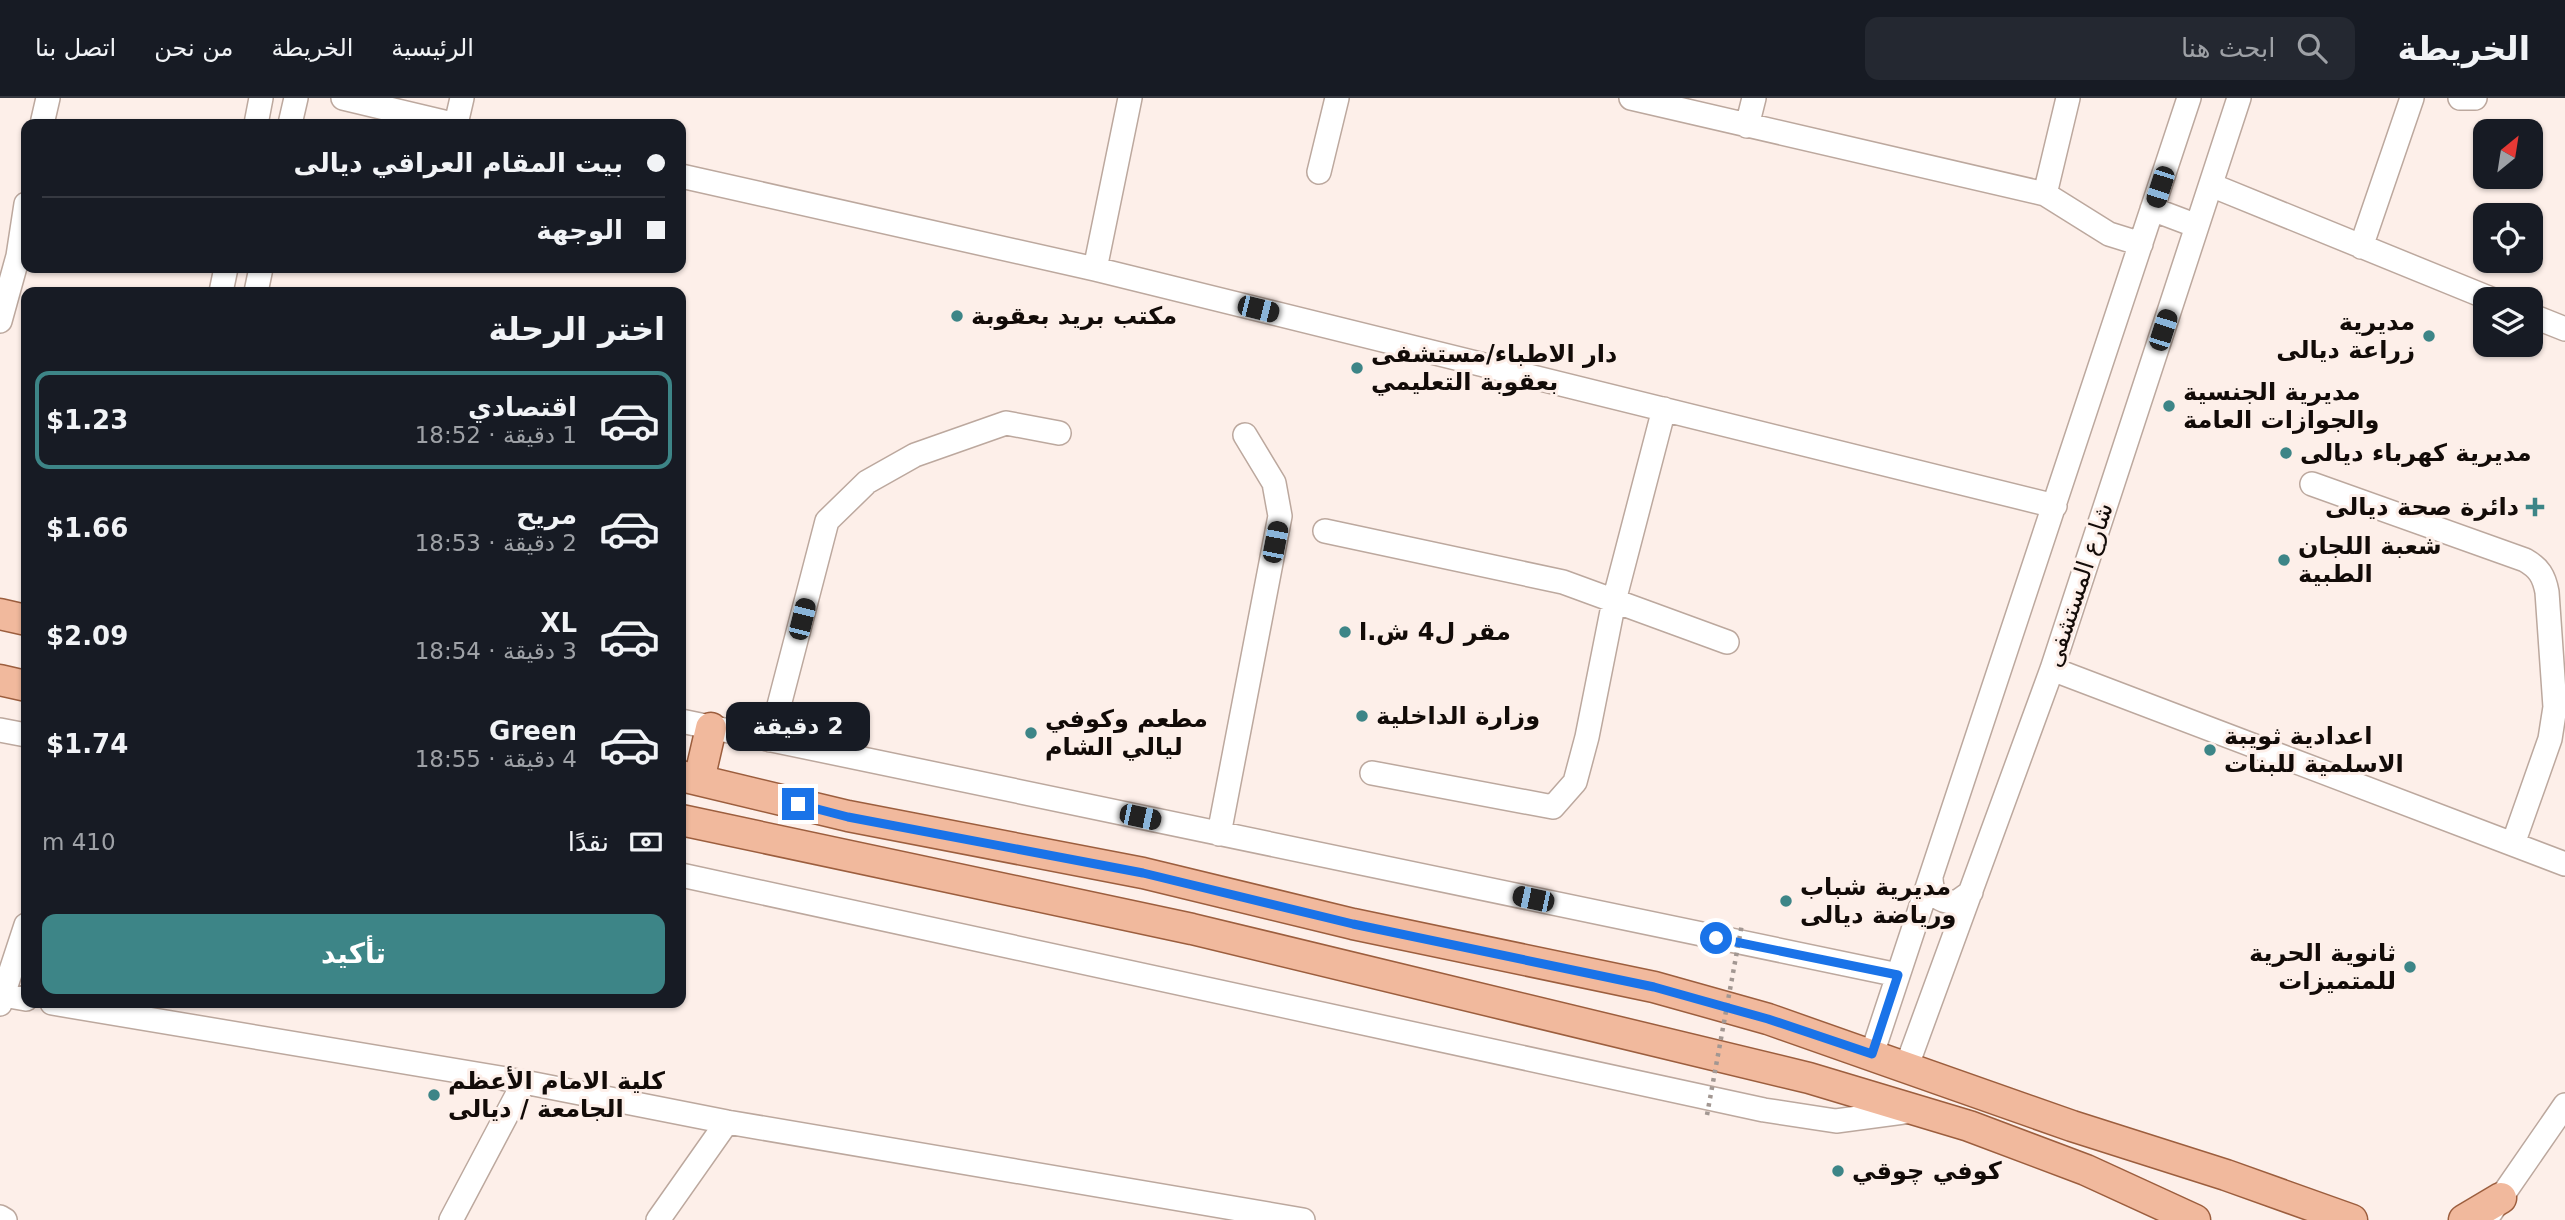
<!DOCTYPE html>
<html lang="ar">
<meta charset="utf-8">
<style>
body{margin:0;font-family:"DejaVu Sans",Vazirmatn,sans-serif;background:#242831;color:#f1f3f6;direction:rtl;height:100vh;display:flex;flex-direction:column;font-size:26px;white-space:nowrap}
*{box-sizing:border-box;margin:0}
p{font-size:23px;color:#9ea1a6}
.icon{flex:none;width:38px;height:38px;fill:none;stroke:currentColor;stroke-width:2;stroke-linecap:round;stroke-linejoin:round}
.map{position:relative;flex:1;overflow:hidden;direction:ltr}
.side{position:absolute;left:21px;top:189px;width:665px;height:721px;display:flex;flex-direction:column;background:#171b24;border-radius:14px;box-shadow:0 2px 5px #0004;direction:rtl}
.side>*{flex:none}
.hud{position:absolute;left:21px;top:21px;width:665px;height:154px;border-radius:14px;box-shadow:0 2px 5px #0004;direction:rtl;display:grid;align-content:center;height:154px;padding:0 21px;background:#171b24}
.needle{width:46px;rotate:30deg}
.controls{position:absolute;left:2473px;top:21px;display:grid;gap:14px}
.controls a{display:grid;place-items:center;width:70px;height:70px;border-radius:14px;background:#171b24;box-shadow:0 2px 5px #0004;font-size:35px}
.end{position:absolute;width:32px;height:32px;margin:-16px;border:9px solid #1a73e8;background:#fff;box-shadow:0 0 0 4px #fff}
.from{border-radius:50%}
.bubble{position:absolute;height:49px;border-radius:14px;background:#171b24;box-shadow:0 2px 5px #0004;font-size:23px;font-weight:600;line-height:49px;text-align:center;direction:rtl}
.car{position:absolute;width:21px;height:42px;margin:-21px -10px;border-radius:9px;box-shadow:0 0 5px 2px #0007;background:linear-gradient(#222 24%,#8ab4d8 0 40%,#222 0 76%,#8ab4d8 0 86%,#222 0)}
.hud b{display:flex;align-items:center;gap:24px;height:66px;font-size:26px}
.hud b+b{border-top:2px solid #363941}
.hud i{width:18px;height:18px;background:#f1f3f6}
ul{padding:0;list-style:none}
li{display:flex;align-items:center;gap:21px;height:98px;margin:0 14px 10px;padding:0 7px;border:4px solid transparent;border-radius:14px}
li div{flex:1}
li b{display:block;font-size:26px}
li em{font-style:normal;font-weight:600}
li.selected{border-color:#3d8587}
li>.icon{width:63px;height:63px;stroke-width:1.5}
h2{padding:0 21px;font-size:32px;line-height:84px}
.pay{display:flex;align-items:center;gap:18px;height:77px;padding:0 21px;font-size:26px}
.pay p{margin-inline-start:auto}
.primary-button{display:flex;gap:14px;margin-top:auto;padding:14px 21px}
.primary-button a{flex:1;height:80px;border-radius:14px;background:#3d8587;color:#fff;font-size:28px;font-weight:600;line-height:80px;text-align:center}
header{display:flex;align-items:center;gap:42px;box-sizing:border-box;height:98px;padding:0 35px;background:#171b24;border-bottom:2px solid #363941}
header strong{font-size:33px}
nav{display:flex;gap:38px;margin-inline-start:auto;font-size:24px}
.search{width:490px;height:63px;background:#242831;display:flex;align-items:center;gap:18px;box-sizing:border-box;padding:0 24px;border-radius:14px;color:#9ea1a6;font-size:26px}
.map>svg:first-child{display:block}
.lines{fill:none;stroke-linecap:round;stroke-linejoin:round}
.minor-casing{stroke:#bca89e;stroke-width:26}
.major-casing{stroke:#9c5e3e;stroke-width:33}
.minor{stroke:#fff;stroke-width:23}
.major{stroke:#f1b99d;stroke-width:30}
.path-bridge{stroke:#a29792;stroke-width:4.5;stroke-dasharray:3.5 5;stroke-linecap:butt}
.route{stroke:#1a73e8;stroke-width:9}
.poi-dot{fill:#3d8587;stroke:#fdefe9;stroke-width:2.5}
.labels{text-anchor:middle;dominant-baseline:central;stroke-width:6;stroke-linejoin:round;paint-order:stroke}
.poi-label{font-size:24px;font-weight:bold;fill:#120b08;stroke:#fdefe9;text-anchor:start}
.street-label{font-size:24px;fill:#120b08;stroke:#fdefe9}
</style>
<header>
<strong>الخريطة</strong>
<div class="search"><svg class="icon" aria-label="search" viewBox="0 0 24 24"><circle cx="10" cy="10" r="6"/><path d="M15 15l6 6"/></svg>ابحث هنا</div>
<nav><a>الرئيسية</a><a>الخريطة</a><a>من نحن</a><a>اتصل بنا</a></nav>
</header>
<div class="map">
<svg width="2565" height="1122" viewBox="0 0 2565 1122">
<rect width="100%" height="100%" fill="#fdefe9"/>
<g class="lines">
<defs>
<path id="minor" d="M343,0L452,26
M1631,0L2045,96L2109,136L2141,146
M2460,0H2475
M42,26L48,0
M256,26L261,0
M290,26L296,0
M456,26L462,0
M1747,28L1754,0
M1319,74L1337,0
M681,78L1095,171L2055,408
M2211,87L2491,201
M2045,96L2068,0
M2152,111L2197,128
M2361,149L2412,0
M1095,171L1130,0
M221,194L226,170
M256,194L261,170
M2530,217L2565,231
M0,223L18,158L26,106
M2312,386L2525,462C2539,470 2544,478 2547,494L2555,609L2550,641L2513,746
M1325,433L1563,484L1727,544
M2052,571L2565,766
M681,623L1898,877
M0,632L26,637
M770,642L827,423L867,384L915,357L1006,325L1059,335
M1372,675L1553,709L1575,684L1587,639L1614,503L1664,311
M1219,736L1280,418L1274,385L1245,337
M681,777L1764,1012L1836,1023L1911,1013
M1931,779C1931,797 1940,805 1957,804L1971,794
M3,897L26,901
M52,905L524,984L727,1024L1303,1122
M0,906L26,827
M1872,956L2189,0
M1906,970L2052,571L2239,0
M2491,1114L2565,1007
M0,1119L5,1122
M451,1122L524,984
M658,1122L727,1024"/>
<path id="major" d="M0,516L26,522
M0,582L26,588
M681,678L848,718L1143,775L1353,826L1654,889L1768,921L2072,1028L2226,1077L2352,1122
M699,682L711,630
M681,722L1192,831L1809,980L1969,1028L2086,1072L2195,1122
M2464,1122L2501,1100"/>
</defs>
<use href="#minor" class="minor-casing"/>
<use href="#major" class="major-casing"/>
<use href="#minor" class="minor"/>
<use href="#major" class="major"/>
<path class="path-bridge" d="M1707,1017L1742,826"/>
</g>
<g class="lines">
<path class="route" d="M798,706L848,719L1143,775L1353,826L1654,889L1768,921L1872,956L1898,877L1716,840"/>
</g>
<g class="poi-dot">
<circle cx="957" cy="218" r="7"/>
<circle cx="2429" cy="238" r="7"/>
<circle cx="1357" cy="270" r="7"/>
<circle cx="2169" cy="308" r="7"/>
<circle cx="2286" cy="355" r="7"/>
<path d="M2531.5 398.5h7v7h7v7h-7v7h-7v-7h-7v-7h7z"/>
<circle cx="2284" cy="462" r="7"/>
<circle cx="1345" cy="534" r="7"/>
<circle cx="1362" cy="618" r="7"/>
<circle cx="1031" cy="635" r="7"/>
<circle cx="2210" cy="652" r="7"/>
<circle cx="1786" cy="803" r="7"/>
<circle cx="2410" cy="869" r="7"/>
<circle cx="434" cy="997" r="7"/>
<circle cx="1838" cy="1073" r="7"/>
</g>
<g class="labels">
<g class="poi-label">
<text x="971" y="218">مكتب بريد بعقوبة</text>
<text x="2415" y="224" text-anchor="end">مديرية<tspan x="2415" dy="28">زراعة ديالى</tspan></text>
<text x="1371" y="256">دار الاطباء/مستشفى<tspan x="1371" dy="28">بعقوبة التعليمي</tspan></text>
<text x="2183" y="294">مديرية الجنسية<tspan x="2183" dy="28">والجوازات العامة</tspan></text>
<text x="2300" y="355">مديرية كهرباء ديالى</text>
<text x="2519" y="409" text-anchor="end">دائرة صحة ديالى</text>
<text x="2298" y="448">شعبة اللجان<tspan x="2298" dy="28">الطبية</tspan></text>
<text x="1359" y="534">مقر ل4 ش.ا</text>
<text x="1376" y="618">وزارة الداخلية</text>
<text x="1045" y="621">مطعم وكوفي<tspan x="1045" dy="28">ليالي الشام</tspan></text>
<text x="2224" y="638">اعدادية ثويبة<tspan x="2224" dy="28">الاسلمية للبنات</tspan></text>
<text x="1800" y="789">مديرية شباب<tspan x="1800" dy="28">ورياضة ديالى</tspan></text>
<text x="2396" y="855" text-anchor="end">ثانوية الحرية<tspan x="2396" dy="28">للمتميزات</tspan></text>
<text x="448" y="983">كلية الامام الأعظم<tspan x="448" dy="28">الجامعة / ديالى</tspan></text>
<text x="1852" y="1073">كوفي چوقي</text>
</g>
<g class="street-label">
<text transform="translate(2079 487) rotate(-72)">شارع المستشفى</text>
</g>
</g>
</svg>
<div class="controls">
<a><svg class="needle" viewBox="-14 -14 28 28"><path d="M0-13l5 13h-10z" fill="#e53935"/><path d="M0 13l5-13h-10z" fill="#9ea1a6"/></svg></a>
<a><svg class="icon" aria-label="locate" viewBox="0 0 24 24"><circle cx="12" cy="12" r="6"/><path d="M12 2v4M12 18v4M2 12h4M18 12h4"/></svg></a>
<a><svg class="icon" aria-label="layers" viewBox="0 0 24 24"><path d="M12 4l9 5-9 5-9-5zM3 14l9 5 9-5"/></svg></a>
</div>
<i class="end from" style="left:1716px;top:840px"></i>
<i class="end" style="left:798px;top:706px"></i>
<div class="bubble" style="left:726px;top:604px;width:144px">2 دقيقة</div>
<i class="car" style="left:2160px;top:89px;rotate:198deg"></i>
<i class="car" style="left:1258px;top:211px;rotate:104deg"></i>
<i class="car" style="left:2163px;top:232px;rotate:18deg"></i>
<i class="car" style="left:1275px;top:444px;rotate:11deg"></i>
<i class="car" style="left:802px;top:521px;rotate:14deg"></i>
<i class="car" style="left:1140px;top:719px;rotate:102deg"></i>
<i class="car" style="left:1533px;top:801px;rotate:282deg"></i>
<div class="hud">
<b><i class="from"></i>بيت المقام العراقي ديالى</b>
<b><i></i>الوجهة</b>
</div>
<section class="side">
<h2>اختر الرحلة</h2>
<ul>
<li class="selected"><svg class="icon" aria-label="car" viewBox="0 0 24 24"><path d="M5 17H2v-5l4-1 3-4h7l3 4 3 1v5h-3M9 17h6M6 11h13"/><circle cx="7" cy="17" r="2"/><circle cx="17" cy="17" r="2"/></svg><div><b>اقتصادي</b><p>1 دقيقة · 18:52</p></div><em>$1.23</em></li>
<li><svg class="icon" aria-label="car" viewBox="0 0 24 24"><path d="M5 17H2v-5l4-1 3-4h7l3 4 3 1v5h-3M9 17h6M6 11h13"/><circle cx="7" cy="17" r="2"/><circle cx="17" cy="17" r="2"/></svg><div><b>مريح</b><p>2 دقيقة · 18:53</p></div><em>$1.66</em></li>
<li><svg class="icon" aria-label="car" viewBox="0 0 24 24"><path d="M5 17H2v-5l4-1 3-4h7l3 4 3 1v5h-3M9 17h6M6 11h13"/><circle cx="7" cy="17" r="2"/><circle cx="17" cy="17" r="2"/></svg><div><b>XL</b><p>3 دقيقة · 18:54</p></div><em>$2.09</em></li>
<li><svg class="icon" aria-label="car" viewBox="0 0 24 24"><path d="M5 17H2v-5l4-1 3-4h7l3 4 3 1v5h-3M9 17h6M6 11h13"/><circle cx="7" cy="17" r="2"/><circle cx="17" cy="17" r="2"/></svg><div><b>Green</b><p>4 دقيقة · 18:55</p></div><em>$1.74</em></li>
</ul>
<div class="pay"><svg class="icon" aria-label="cash" viewBox="0 0 24 24"><path d="M3 7h18v10H3z"/><circle cx="12" cy="12" r="2"/></svg>نقدًا<p>410 m</p></div>
<div class="primary-button"><a>تأكيد</a></div>
</section>
</div>
